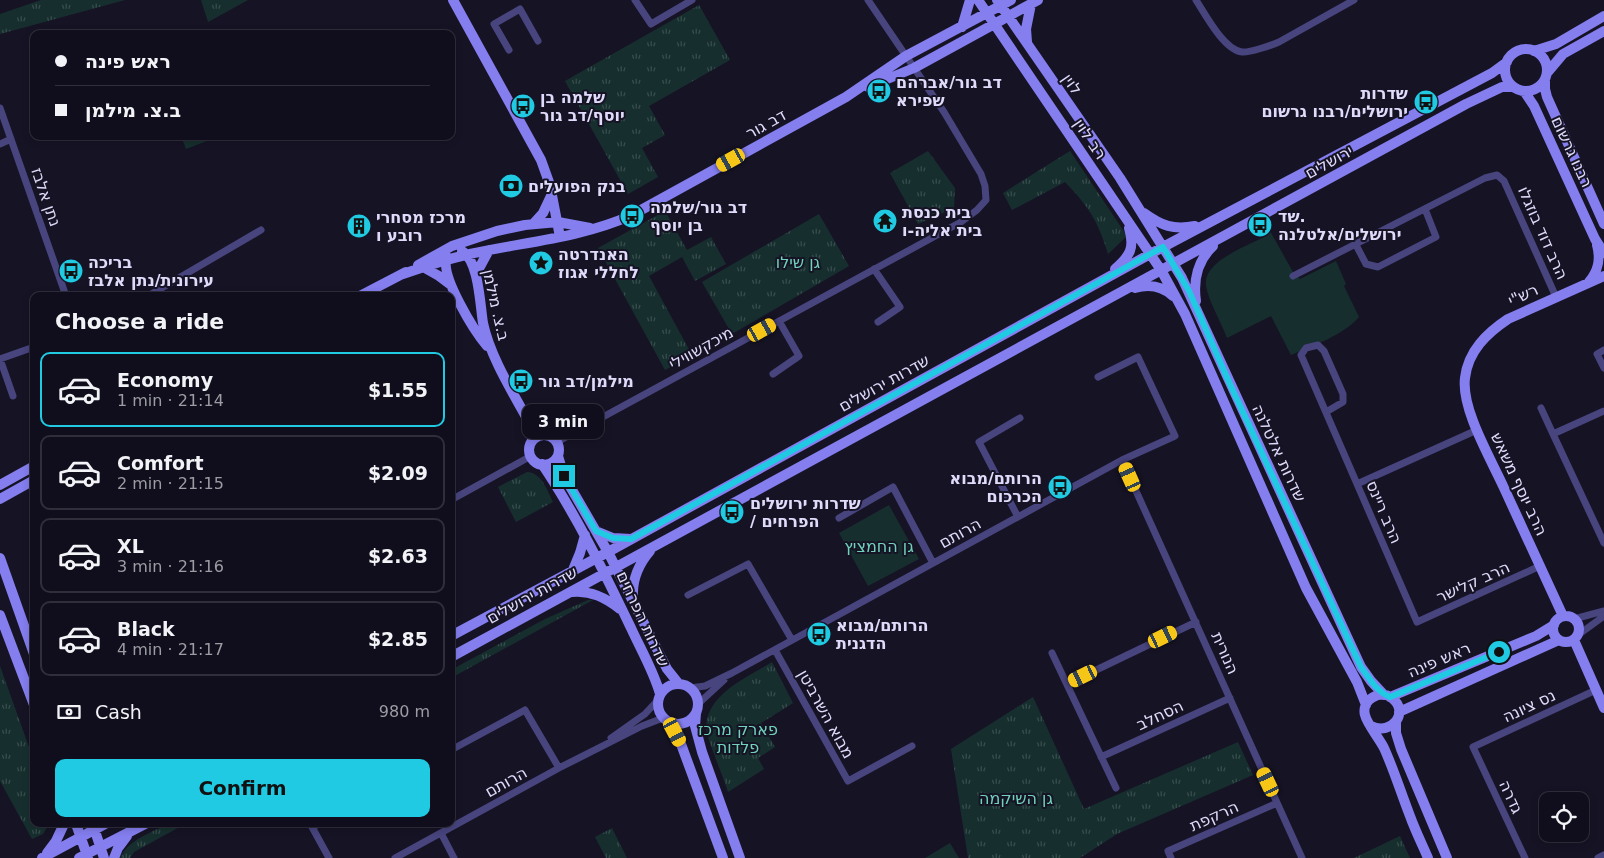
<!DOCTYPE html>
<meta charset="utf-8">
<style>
body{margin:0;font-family:"DejaVu Sans","Noto Sans Hebrew",sans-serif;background:#191725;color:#f1f3f6;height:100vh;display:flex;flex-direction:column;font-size:19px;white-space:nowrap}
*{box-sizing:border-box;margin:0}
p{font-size:16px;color:#9c9ca3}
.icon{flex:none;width:28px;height:28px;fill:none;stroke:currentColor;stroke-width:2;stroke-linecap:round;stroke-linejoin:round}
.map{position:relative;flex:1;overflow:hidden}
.panel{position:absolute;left:30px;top:292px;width:425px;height:535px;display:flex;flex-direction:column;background:#100e1c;border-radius:10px;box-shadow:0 2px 8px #0003,0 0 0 1px #302e3b}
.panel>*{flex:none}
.banner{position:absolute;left:30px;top:30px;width:425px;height:110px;border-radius:10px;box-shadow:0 2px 8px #0003,0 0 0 1px #302e3b;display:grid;align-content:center;height:110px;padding:0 25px;background:#100e1c}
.controls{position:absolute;left:1539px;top:792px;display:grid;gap:10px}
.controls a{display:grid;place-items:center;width:50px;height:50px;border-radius:10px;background:#100e1c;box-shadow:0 2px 8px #0003,0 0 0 1px #302e3b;font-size:25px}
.end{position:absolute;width:22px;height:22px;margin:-11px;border:6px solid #20cae2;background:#111;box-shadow:0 0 0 2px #111}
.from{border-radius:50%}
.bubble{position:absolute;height:35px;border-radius:10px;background:#100e1c;box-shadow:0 2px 8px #0003,0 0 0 1px #302e3b;font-size:16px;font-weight:700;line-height:35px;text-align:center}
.car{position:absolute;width:15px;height:30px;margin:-15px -8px;border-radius:6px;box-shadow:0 0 4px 1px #0007;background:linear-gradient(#f5c518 24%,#345 0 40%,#f5c518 0 76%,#345 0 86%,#f5c518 0)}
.banner b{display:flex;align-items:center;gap:18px;height:48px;font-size:19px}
.banner b+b{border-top:1px solid #302e3b}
.banner i{width:12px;height:12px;background:#f1f3f6}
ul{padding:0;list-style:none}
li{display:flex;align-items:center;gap:15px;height:75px;margin:0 10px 8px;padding:0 15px;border:2px solid #302e3b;border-radius:10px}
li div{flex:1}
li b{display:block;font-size:19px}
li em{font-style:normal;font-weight:700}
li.current{border-color:#20cae2}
li>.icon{width:45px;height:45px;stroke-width:1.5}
h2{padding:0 25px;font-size:22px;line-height:60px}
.pay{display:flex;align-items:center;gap:12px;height:55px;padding:0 25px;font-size:19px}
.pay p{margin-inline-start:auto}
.primary-button{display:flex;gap:10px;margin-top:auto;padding:10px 25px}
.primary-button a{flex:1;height:58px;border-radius:10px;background:#20cae2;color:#111;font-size:20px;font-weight:700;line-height:58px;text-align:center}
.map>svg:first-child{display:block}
.green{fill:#162f2e}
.park{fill:url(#park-tufts)}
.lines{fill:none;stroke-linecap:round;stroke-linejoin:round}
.street{stroke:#47447e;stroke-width:7}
.secondary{stroke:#847eef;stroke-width:10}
.route{stroke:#20cae2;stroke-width:6}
.labels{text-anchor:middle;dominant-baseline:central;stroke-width:4;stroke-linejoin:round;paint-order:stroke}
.poi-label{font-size:16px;font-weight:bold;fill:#e0dbfa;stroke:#161325;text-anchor:start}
.street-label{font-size:16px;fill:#e0dbfa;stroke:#161325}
.park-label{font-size:16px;fill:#70d2bc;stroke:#161325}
</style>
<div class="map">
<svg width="1604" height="858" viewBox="0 0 1604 858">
<defs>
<pattern id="park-tufts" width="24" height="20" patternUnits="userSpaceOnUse" patternTransform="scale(1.25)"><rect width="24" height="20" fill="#162f2e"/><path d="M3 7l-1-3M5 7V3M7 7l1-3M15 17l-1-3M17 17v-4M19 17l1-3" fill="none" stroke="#384d4d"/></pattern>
</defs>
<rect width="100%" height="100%" fill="#161325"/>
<path class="green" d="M181,136H220L186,149Z
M1270,231L1293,272L1300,279L1336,261L1346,284L1344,286L1359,317C1342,336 1314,345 1291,355L1271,316L1227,338C1221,322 1209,302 1206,286C1202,261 1248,246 1266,236Z
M889,505L919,559L868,586L839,533Z
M950,843L959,858H925Z"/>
<path class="park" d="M41,0H125L0,34V14Z
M201,0H248L208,22Z
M699,5L730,60L649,106L665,135L642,148L658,177L628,194L565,81Z
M928,151L955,188L954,208L918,224L890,173Z
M1070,151L1127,236L1108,254C1098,221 1089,207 1065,182L1012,210L1003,193Z
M665,211L687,250L711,237L726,264L695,281L682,257L649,276L692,355L665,370L598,248Z
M819,214L849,266L732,334L702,282Z
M527,472C542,473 547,490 553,502L516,522L498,487Z
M588,600H593L451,678V670L545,619Z
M772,662L793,703L761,723L775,747L758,758L764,769L728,792C725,781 705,734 706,727C708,693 747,678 772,662Z
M0,666L34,761V824H49L43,834L32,839L0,781Z
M1033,697L1084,809L1238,742L1253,775L1117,834L1080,858H968L951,749Z
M167,824H185L134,852L130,858H120C128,840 151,833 167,824Z
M612,828L627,858H606L595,837Z
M1400,836L1410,858H1354Z"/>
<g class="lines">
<path class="street" d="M635,0L651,24L692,0
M1196,0C1205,14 1224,50 1242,52C1249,53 1272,45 1279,42L1354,0
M509,50L494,24L520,9L538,41
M0,108L66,296
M0,144L11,139
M1356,245L1366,264L1378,267L1436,237L1425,209
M874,269L900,307L878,322
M1293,276L1485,178L1497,175L1504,181L1556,297
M148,296L261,230
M1604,350L1597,354L1604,368
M0,359L13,396
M0,359L34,347
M773,374L799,356L779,321
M1541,408L1553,434
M1604,411L1553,434L1604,543
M1326,412L1343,402V394L1324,351L1318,345L1306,348L1301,355L1417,622L1540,566
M557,442L961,222L977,210L986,200L985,186L981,174L944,112L868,0
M1122,460L1302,858
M1357,484L1477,430
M451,500L531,456
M1018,517L979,442L1020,418
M839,518L893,487L933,563
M688,595L748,564L792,640
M1574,619L1604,611
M1578,635L1604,616
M775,650L848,781L912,746
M1052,653L1116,788
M1067,684L1196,622
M690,688L705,686L732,673L1122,460L1175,436L1138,357L1098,377
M698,704L724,680
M611,738L645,714L657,701
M451,750L525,710L559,768
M1101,757L1230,698
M319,824L312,827L329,858
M441,833L454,858
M395,858L559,768L642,726L663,718
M1171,858L1168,851L1277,803
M1525,858L1473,747L1596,690
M1598,858L1604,855"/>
<path class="secondary" d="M453,0L541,160L550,185L560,237
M978,0L1161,270L1185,314L1306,588L1357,682L1366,705
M997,0L1120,178L1182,278L1361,667L1371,681L1384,695
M962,27L970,0
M1027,42L1026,29L1031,4
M1505 70a21 21 0 1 1 42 0a21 21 0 1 1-42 0Z
M1534,51L1556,44L1604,16
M1547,73L1563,54L1604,31
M1545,79V89L1547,97L1604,224
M868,87L914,68L1038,0
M1524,91L1534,106L1595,239L1604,253
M1144,213C1162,226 1173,230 1195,226
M533,224L543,213L552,194
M462,251C479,261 480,305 483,323C491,361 519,402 537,437
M447,257C439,275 475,332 487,346
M418,265L452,246L497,231L525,225L558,222L590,228
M423,267L439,276L451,285
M1115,269C1130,256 1135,248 1129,228
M476,274L489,250
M400,275C423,267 446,259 470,254C524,242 581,238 632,215L846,97L906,56L1011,0
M1589,282C1598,271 1601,260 1597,245
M1135,288C1149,284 1162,286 1173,296
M360,296L406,272
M1196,301C1193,280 1198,260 1213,246
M529 450a15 15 0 1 1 30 0a15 15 0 1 1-30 0Z
M558,456L564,476L608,552L667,669L679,684
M542,464C577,516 604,572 631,628C641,650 654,672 660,694
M0,485L34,466
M0,499L34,480
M596,531L613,538L631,539
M0,558L34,654
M573,570L580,553L585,535
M572,592C591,590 606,598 620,609
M633,597C632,579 638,565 650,551
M0,615L34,705
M1553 629a13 13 0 1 1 26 0a13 13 0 1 1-26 0Z
M1563,616C1544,574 1524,531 1504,488C1491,459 1461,409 1465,378C1468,351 1487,333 1508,319L1604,276
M451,636L608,552L1163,247L1492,73L1507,62
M1574,640L1604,708
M451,657L1466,104L1502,87H1513
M658 704a20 20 0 1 1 40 0a20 20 0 1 1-40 0Z
M1390,697L1536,636L1554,625
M1399,712L1559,640
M696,713L695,726L702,752L740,858
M1396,721V733L1401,749L1447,858
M668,722L681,744L723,858
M1371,726C1392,736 1410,712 1392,698C1380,689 1361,700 1365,715C1367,724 1379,738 1384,748C1394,770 1401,793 1410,816C1415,830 1422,844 1428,858
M76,824L88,858
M93,825L104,858
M47,853L56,841L64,824
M42,858L105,824
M79,858L145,824
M114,858L118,848L127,836"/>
</g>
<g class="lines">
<path class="route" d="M564,476L596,531L613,538L631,539L1163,247L1189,291L1229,382L1361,667C1369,678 1377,692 1390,697L1499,652"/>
</g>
<defs>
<symbol id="bus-disc" viewBox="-11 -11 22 22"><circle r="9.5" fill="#20cae2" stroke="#161325"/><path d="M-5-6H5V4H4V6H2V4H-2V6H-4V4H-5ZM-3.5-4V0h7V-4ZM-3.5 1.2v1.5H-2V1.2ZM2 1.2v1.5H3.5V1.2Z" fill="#111"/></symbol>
<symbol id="bank-disc" viewBox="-11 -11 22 22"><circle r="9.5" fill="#20cae2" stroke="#161325"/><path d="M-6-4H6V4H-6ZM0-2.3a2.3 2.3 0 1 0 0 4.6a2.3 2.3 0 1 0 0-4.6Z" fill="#111"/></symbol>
<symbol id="temple-disc" viewBox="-11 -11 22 22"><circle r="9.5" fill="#20cae2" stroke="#161325"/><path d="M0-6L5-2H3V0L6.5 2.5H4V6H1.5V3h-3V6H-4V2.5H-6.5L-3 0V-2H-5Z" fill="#111"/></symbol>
<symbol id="building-disc" viewBox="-11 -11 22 22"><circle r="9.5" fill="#20cae2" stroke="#161325"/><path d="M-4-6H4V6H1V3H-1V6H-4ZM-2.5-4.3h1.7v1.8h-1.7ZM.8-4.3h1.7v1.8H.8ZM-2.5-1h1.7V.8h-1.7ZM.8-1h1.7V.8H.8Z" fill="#111"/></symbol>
<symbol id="sight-disc" viewBox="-11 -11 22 22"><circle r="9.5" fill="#20cae2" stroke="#161325"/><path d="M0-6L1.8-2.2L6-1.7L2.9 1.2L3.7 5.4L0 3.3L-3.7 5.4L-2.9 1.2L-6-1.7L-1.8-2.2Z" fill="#111"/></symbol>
</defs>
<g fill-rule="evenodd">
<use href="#bus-disc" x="865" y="77" width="28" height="28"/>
<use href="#bus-disc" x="1412" y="88" width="28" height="28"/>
<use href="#bus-disc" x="509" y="92" width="28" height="28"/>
<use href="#bank-disc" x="497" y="172" width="28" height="28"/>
<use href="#bus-disc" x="618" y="202" width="28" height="28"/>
<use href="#temple-disc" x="871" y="207" width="28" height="28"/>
<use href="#bus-disc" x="1246" y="211" width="28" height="28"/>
<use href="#building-disc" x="345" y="212" width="28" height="28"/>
<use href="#sight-disc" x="527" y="249" width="28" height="28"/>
<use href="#bus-disc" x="57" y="257" width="28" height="28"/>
<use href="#bus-disc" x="507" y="367" width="28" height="28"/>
<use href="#bus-disc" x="1046" y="473" width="28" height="28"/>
<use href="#bus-disc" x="718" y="498" width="28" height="28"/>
<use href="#bus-disc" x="805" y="620" width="28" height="28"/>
</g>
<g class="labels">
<g class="poi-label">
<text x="896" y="82">דב גור/אברהם<tspan x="896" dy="18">שפירא</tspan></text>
<text x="1408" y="93" text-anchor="end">שדרות<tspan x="1408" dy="18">ירושלים/רבנו גרשום</tspan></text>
<text x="540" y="97">שלמה בן<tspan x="540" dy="18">יוסף/דב גור</tspan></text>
<text x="528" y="186">בנק הפועלים</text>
<text x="650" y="207">דב גור/שלמה<tspan x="650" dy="18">בן יוסף</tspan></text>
<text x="902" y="212">בית כנסת<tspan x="902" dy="18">בית אליה-ו</tspan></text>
<text x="1278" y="216">שד.<tspan x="1278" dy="18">ירושלים/אלטלנה</tspan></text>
<text x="376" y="217">מרכז מסחרי<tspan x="376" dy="18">רובע ו</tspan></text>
<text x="558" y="254">האנדרטה<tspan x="558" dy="18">לחללי אגוז</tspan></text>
<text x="88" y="262">בריכה<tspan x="88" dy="18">עירונית/נתן אלבז</tspan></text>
<text x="538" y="381">מילמן/דב גור</text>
<text x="1042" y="478" text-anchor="end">הרותם/מבוא<tspan x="1042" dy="18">הכרכום</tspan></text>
<text x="750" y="503">שדרות ירושלים<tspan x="750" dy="18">/ הפרחים</tspan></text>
<text x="836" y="625">הרותם/מבוא<tspan x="836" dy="18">הדגנית</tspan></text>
</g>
<g class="street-label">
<text transform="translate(1072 84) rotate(55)">לוין</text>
<text transform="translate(766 124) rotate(-29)">דב גור</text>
<text transform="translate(1090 139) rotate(56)">רב לוין</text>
<text transform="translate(1572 152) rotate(65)">רבנו גרשום</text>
<text transform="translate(1329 162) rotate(-29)">ירושלים</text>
<text transform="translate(46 197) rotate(71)">נתן אלבז</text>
<text transform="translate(1543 233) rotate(66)">הרב דוד בוזגלו</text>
<text transform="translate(1523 295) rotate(-25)">רש"י</text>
<text transform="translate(496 305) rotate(77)">ב.צ. מילמן</text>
<text transform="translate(701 348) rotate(-29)">מיכקשווילי</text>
<text transform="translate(884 383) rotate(-29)">שדרות ירושלים</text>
<text transform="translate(1279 453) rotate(65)">שדרות אלטלנה</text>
<text transform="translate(1519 484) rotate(65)">הרב יוסף משאש</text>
<text transform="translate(1384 512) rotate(67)">הרב ריינס</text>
<text transform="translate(960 533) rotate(-29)">הרותם</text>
<text transform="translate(1473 582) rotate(-24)">הרב קלישר</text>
<text transform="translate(532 595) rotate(-29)">שדרות ירושלים</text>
<text transform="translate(643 619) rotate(65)">שדרות הפרחים</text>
<text transform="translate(1225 653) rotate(66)">הנורית</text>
<text transform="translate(1439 660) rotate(-23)">ראש פינה</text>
<text transform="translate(1529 706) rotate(-25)">נס ציונה</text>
<text transform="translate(826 714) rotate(61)">מבוא השרביטן</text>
<text transform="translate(1160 715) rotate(-25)">הסחלב</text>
<text transform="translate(506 782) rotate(-29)">הרותם</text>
<text transform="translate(1511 797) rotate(65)">גדרה</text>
<text transform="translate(1214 816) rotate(-24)">הרקפת</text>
</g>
<g class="park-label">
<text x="798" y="262">גן שילו</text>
<text x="879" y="546">גן החמציץ</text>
<text x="738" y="729">פארק מרכז<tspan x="738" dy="18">פלדות</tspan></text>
<text x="1016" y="798">גן השיקמה</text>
</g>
</g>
</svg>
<div class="controls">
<a><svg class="icon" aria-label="locate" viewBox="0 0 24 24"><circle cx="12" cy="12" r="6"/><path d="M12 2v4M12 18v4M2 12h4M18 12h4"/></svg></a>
</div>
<i class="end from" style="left:1499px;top:652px"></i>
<i class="end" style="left:564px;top:476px"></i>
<div class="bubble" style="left:522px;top:404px;width:82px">3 min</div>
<i class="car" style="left:731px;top:160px;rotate:241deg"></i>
<i class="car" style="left:762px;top:330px;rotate:61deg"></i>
<i class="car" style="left:1130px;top:477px;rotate:336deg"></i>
<i class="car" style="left:1163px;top:637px;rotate:64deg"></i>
<i class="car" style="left:1083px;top:676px;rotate:244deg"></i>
<i class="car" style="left:675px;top:732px;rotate:152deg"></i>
<i class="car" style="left:1268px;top:782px;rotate:335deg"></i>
<div class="banner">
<b><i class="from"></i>ראש פינה</b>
<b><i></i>ב.צ. מילמן</b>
</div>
<section class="panel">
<h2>Choose a ride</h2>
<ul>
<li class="current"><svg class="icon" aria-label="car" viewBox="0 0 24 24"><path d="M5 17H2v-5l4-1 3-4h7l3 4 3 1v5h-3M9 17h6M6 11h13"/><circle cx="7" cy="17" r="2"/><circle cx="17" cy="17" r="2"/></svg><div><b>Economy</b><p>1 min · 21:14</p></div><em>$1.55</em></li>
<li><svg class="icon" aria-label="car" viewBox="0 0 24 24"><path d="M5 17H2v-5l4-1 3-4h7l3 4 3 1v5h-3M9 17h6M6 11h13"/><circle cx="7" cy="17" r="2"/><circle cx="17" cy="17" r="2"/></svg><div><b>Comfort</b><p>2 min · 21:15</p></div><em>$2.09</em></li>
<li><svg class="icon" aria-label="car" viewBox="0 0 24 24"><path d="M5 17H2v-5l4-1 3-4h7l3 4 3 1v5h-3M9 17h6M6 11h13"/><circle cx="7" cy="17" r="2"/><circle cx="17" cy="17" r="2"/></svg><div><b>XL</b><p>3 min · 21:16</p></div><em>$2.63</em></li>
<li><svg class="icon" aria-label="car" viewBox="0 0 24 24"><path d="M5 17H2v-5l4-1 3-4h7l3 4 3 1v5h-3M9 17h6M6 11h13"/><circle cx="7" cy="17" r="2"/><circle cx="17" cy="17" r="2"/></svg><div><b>Black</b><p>4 min · 21:17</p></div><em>$2.85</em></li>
</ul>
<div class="pay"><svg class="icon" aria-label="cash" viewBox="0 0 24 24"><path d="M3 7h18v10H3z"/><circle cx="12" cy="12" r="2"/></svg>Cash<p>980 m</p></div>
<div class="primary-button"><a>Confirm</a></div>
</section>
</div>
